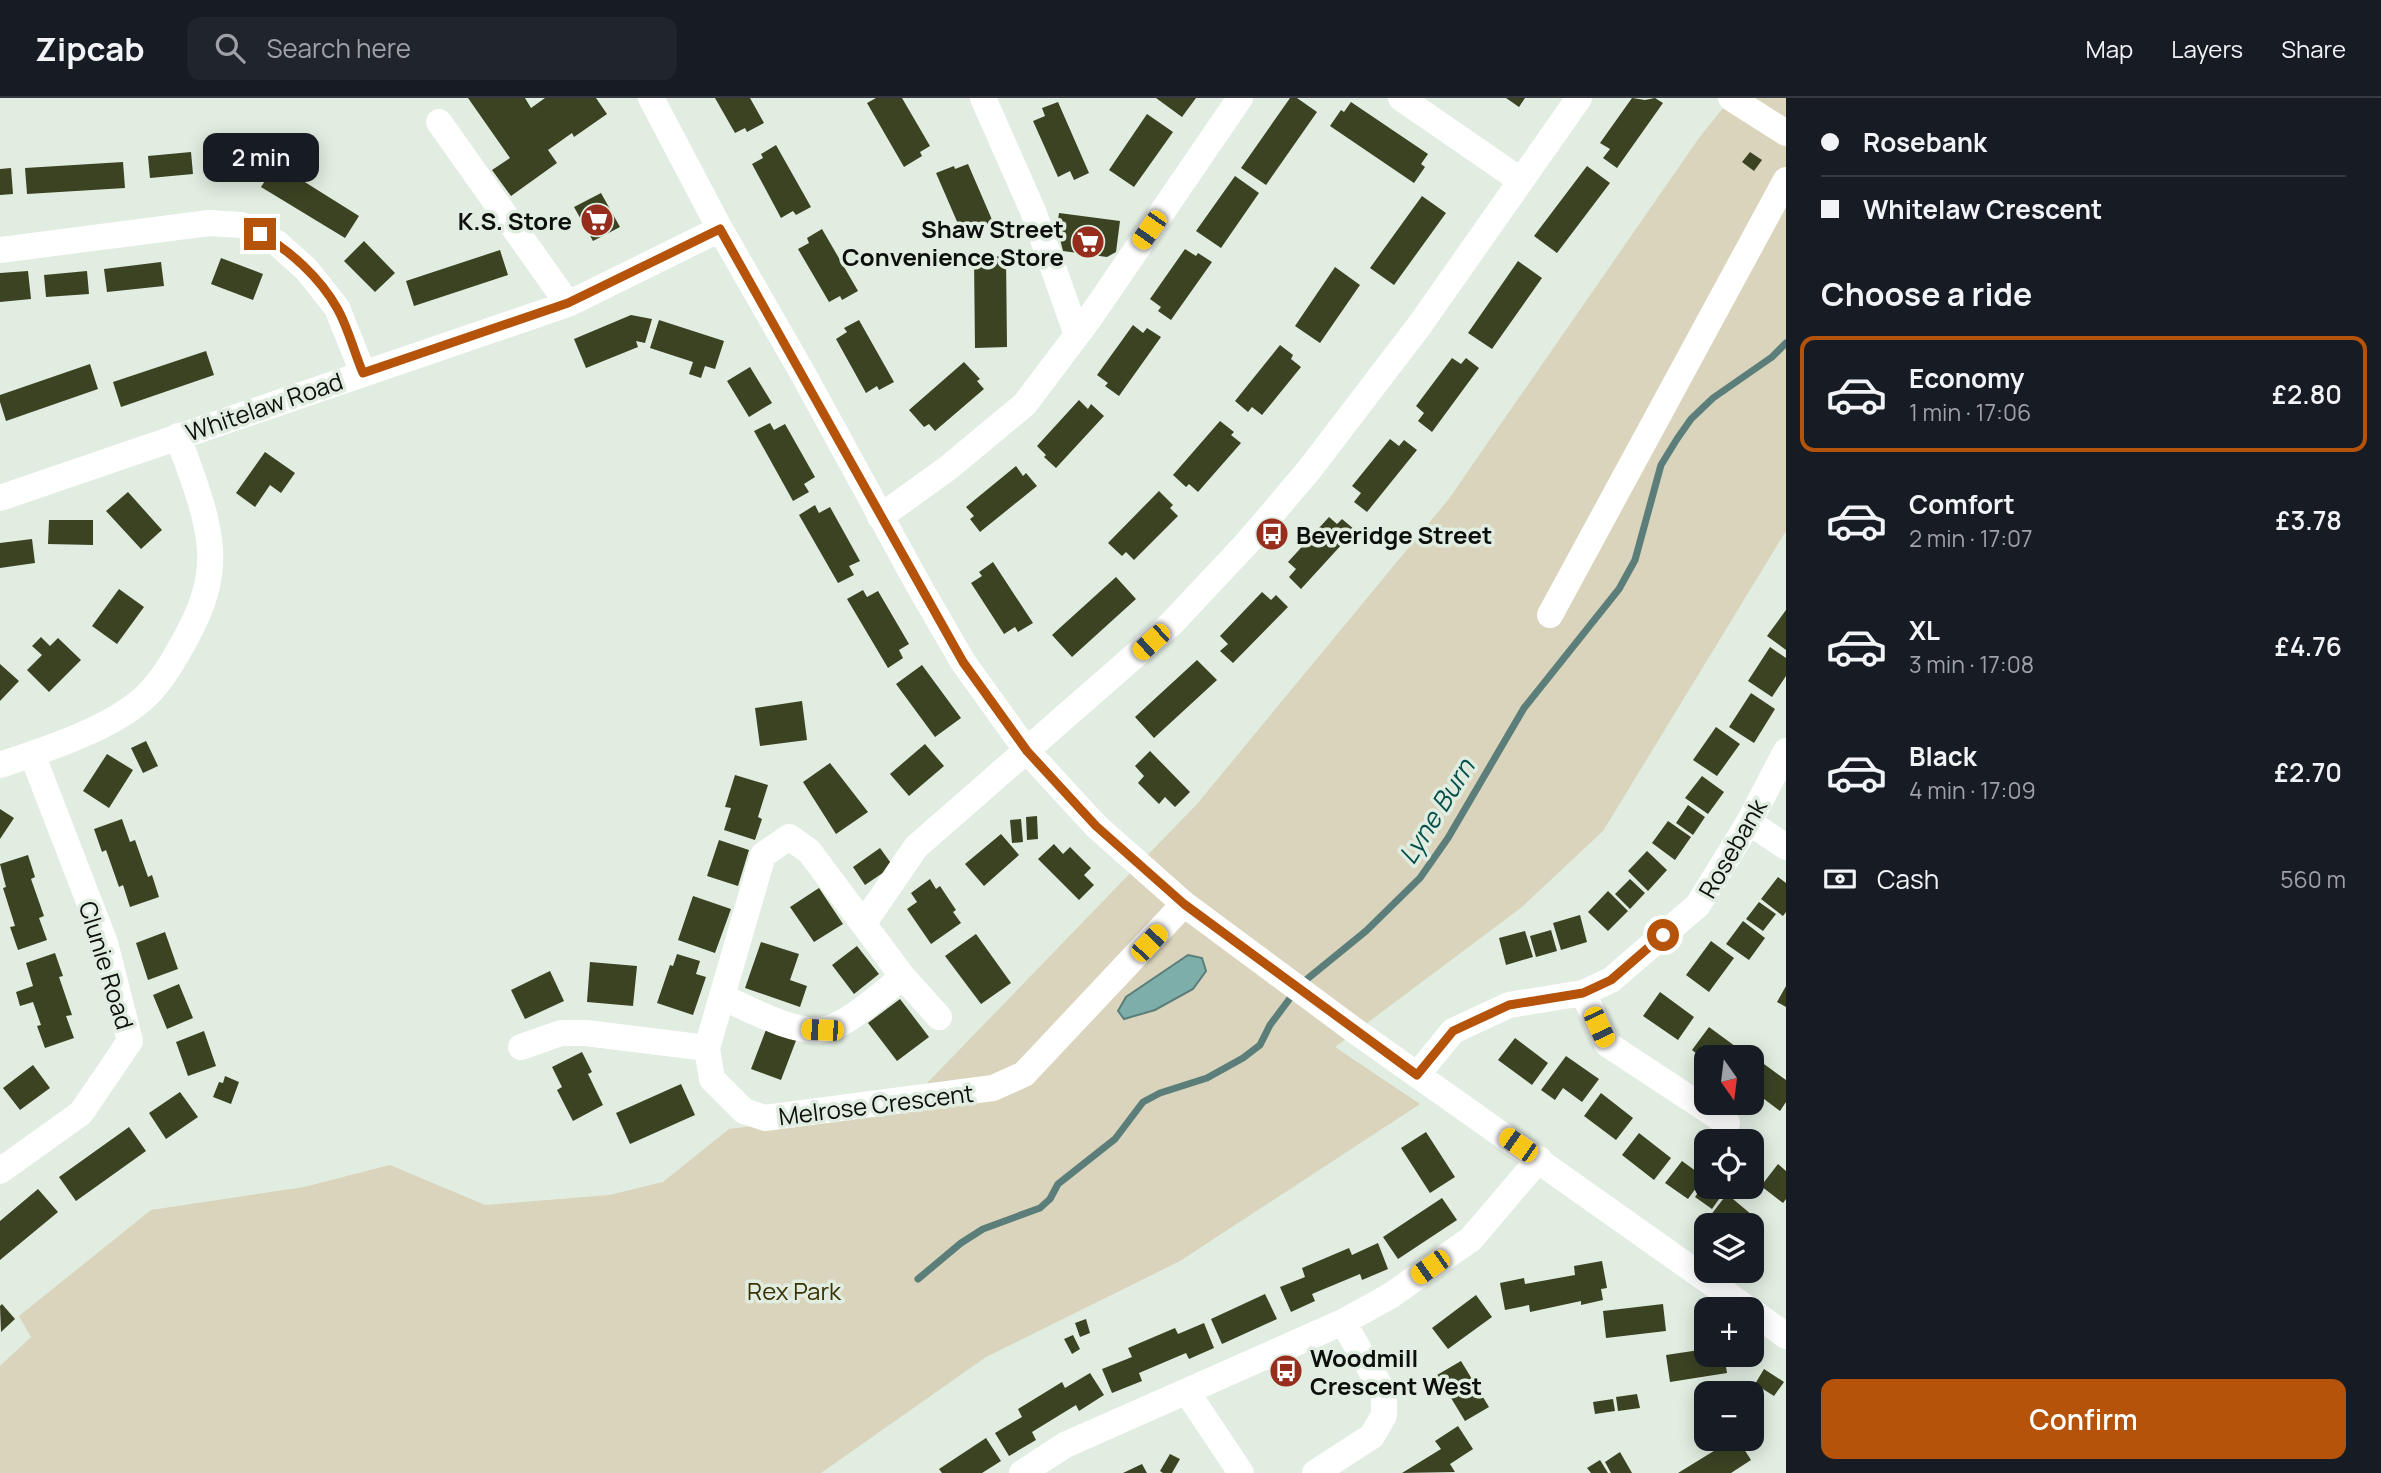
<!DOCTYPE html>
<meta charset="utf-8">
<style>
body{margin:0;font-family:Manrope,sans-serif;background:#20242c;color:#f1f3f6;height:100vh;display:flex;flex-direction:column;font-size:26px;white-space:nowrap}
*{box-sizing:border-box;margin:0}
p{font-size:23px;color:#9ea1a6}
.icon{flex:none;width:38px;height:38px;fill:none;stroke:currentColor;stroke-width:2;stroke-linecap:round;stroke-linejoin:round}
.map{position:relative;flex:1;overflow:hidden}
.sheet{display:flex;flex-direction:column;background:#171b24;width:595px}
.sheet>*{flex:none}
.top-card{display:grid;align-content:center;height:154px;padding:0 35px;background:#171b24}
.needle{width:46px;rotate:166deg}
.controls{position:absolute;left:1694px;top:947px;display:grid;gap:14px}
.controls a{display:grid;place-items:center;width:70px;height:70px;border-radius:14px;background:#171b24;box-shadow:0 4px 18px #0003;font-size:35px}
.end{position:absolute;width:32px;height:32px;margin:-16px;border:9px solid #b45309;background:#fff;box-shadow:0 0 0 4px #fff}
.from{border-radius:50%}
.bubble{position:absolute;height:49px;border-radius:14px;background:#171b24;box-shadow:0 4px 18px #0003;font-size:23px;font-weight:600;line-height:49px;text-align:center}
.car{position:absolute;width:21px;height:42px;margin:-21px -10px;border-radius:9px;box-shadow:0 0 5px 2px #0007;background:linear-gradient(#f5c518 24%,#345 0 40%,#f5c518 0 76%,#345 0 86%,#f5c518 0)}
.top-card b{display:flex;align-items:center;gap:24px;height:66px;font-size:26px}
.top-card b+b{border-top:2px solid #363941}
.top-card i{width:18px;height:18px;background:#f1f3f6}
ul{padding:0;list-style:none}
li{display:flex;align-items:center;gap:21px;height:116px;margin:0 14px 10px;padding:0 21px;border:4px solid transparent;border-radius:14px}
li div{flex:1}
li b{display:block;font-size:26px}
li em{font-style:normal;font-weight:600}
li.active{border-color:#b45309}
li>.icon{width:63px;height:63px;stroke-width:1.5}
h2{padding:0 35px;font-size:32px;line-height:84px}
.pay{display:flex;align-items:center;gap:18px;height:77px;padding:0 35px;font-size:26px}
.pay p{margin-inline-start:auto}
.action{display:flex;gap:14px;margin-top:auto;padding:14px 35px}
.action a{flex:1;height:80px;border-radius:14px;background:#b45309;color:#fff;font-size:28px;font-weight:600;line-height:80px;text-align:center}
header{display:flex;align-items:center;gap:42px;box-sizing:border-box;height:98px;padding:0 35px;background:#171b24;border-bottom:2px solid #363941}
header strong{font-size:33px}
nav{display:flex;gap:38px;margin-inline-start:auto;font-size:24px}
.search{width:490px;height:63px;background:#20242c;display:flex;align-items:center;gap:18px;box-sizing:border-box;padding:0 24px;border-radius:14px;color:#9ea1a6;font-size:26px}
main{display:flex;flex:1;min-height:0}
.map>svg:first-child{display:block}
.green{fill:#d9d4bb}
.water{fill:#7daea9;stroke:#5b7e7a;stroke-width:2}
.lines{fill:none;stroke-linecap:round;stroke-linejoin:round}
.stream{stroke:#5b7e7a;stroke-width:7}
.building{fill:#3b4323}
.minor{stroke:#fff;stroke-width:26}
.route{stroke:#b45309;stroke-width:9}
.labels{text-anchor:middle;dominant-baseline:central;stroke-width:7;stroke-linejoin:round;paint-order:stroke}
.poi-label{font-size:24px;font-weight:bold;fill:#0c0f0b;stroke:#e1ede1;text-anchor:end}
.street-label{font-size:24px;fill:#0c0f0b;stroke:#e1ede1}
.park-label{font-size:24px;fill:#3a3200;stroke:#e1ede1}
.water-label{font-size:26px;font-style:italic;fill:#05504b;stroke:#e1ede1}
</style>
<header>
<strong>Zipcab</strong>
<div class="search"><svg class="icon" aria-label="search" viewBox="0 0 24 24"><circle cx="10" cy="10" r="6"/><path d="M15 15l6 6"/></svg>Search here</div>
<nav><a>Map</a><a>Layers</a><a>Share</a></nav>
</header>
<main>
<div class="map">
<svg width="1786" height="1375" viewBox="0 0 1786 1375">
<rect width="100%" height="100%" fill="#e1ede1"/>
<path class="green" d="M1731,0H1786V433L1603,733L1522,809L1335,949L1420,1006L1180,1163L986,1259L821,1375H0V1268L31,1239L19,1218L151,1112L304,1089L390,1067L485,1107L609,1097L663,1084L729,1031L905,1008L1197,706L1448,402L1699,40Z"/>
<path class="water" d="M1188,857L1202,860L1206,873L1193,891L1155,912L1124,921L1118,913L1126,899Z"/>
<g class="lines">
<path class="stream" d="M1301,886L1366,833L1420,780L1448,740L1524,610L1619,491L1635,462L1661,367L1677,341L1691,321L1713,300L1772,259L1786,245
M918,1181L961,1145L983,1131L1040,1110L1050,1101L1058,1086L1115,1041L1143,1004L1160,995L1207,980L1243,960L1260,947L1270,927L1294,895"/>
</g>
<path class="building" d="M468,0H525L531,10L545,0H596L607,16L574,39L572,35L548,52L557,65L511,98L492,72L510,60Z
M715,0H750L764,25L747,34L745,30L735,35Z
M876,0H902L930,48L920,54L922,58L904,69L867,5Z
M1156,0H1196L1182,19Z
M1290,0H1297L1317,14L1266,87L1241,70Z
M1506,0H1525L1519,9Z
M1632,0L1645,2L1655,0L1663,5L1617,70L1603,60L1610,51L1600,45Z
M1058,4L1089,75L1074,82L1070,73L1058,79L1033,23L1045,18L1042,10Z
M1351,4L1428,56L1421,66L1425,69L1414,85L1330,28L1341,12L1344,14Z
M1147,16L1173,34L1134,89L1109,72Z
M776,47L811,109L796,117L793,113L781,120L752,66L763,60L761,56Z
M191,54L193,76L150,80L148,58Z
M208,54L251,56L250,78L207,77Z
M1750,54L1762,62L1754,73L1742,64Z
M123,64L125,90L27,96L25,70Z
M276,66L359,118L345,140L261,89Z
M968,66L993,124L981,129L983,134L965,142L936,75L954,68L955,71Z
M1587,68L1610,85L1557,155L1534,138Z
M11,70L13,96L0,97V71Z
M1235,78L1259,95L1221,150L1196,133Z
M601,95L620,129L593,143L574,109Z
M1422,98L1446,115L1394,187L1370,170Z
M1059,115L1120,123L1116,154L1107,159L1063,153L1057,129Z
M822,131L858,193L842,202L840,198L829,204L798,151L809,145L807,140Z
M364,143L395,175L375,194L344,163Z
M1185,151L1196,158L1198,155L1212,164L1171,222L1158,213L1161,209L1150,201Z
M500,152L508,177L414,208L406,183Z
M1006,158L1007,249L975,250L974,159Z
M221,160L263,176L253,202L211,186Z
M1518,163L1542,180L1492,251L1468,235Z
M161,164L164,188L107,194L104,171Z
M1335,169L1360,187L1320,245L1295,228Z
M28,173L31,201L0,204V175Z
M87,173L89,196L46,199L44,177Z
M631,217L652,221L645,245L636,243L638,249L586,270L574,241Z
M659,222L724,243L715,271L705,268L701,280L689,276L693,264L650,250Z
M859,222L894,284L879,292L877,288L866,295L836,241L847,234L844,230Z
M1133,227L1143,235L1147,230L1161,239L1119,298L1105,288L1108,285L1097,277Z
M1280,247L1293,257L1291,261L1301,269L1262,317L1252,309L1248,314L1235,303Z
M206,253L214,277L121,309L113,284Z
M1452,260L1461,266L1466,260L1479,270L1432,334L1418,323L1424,315L1416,308Z
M964,264L980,281L977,283L984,291L935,333L929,326L924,329L909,312Z
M90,266L98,291L6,323L0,304V297Z
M750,269L772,305L749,319L727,283Z
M1079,302L1088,311L1091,306L1104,318L1056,370L1044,359L1046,357L1037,348Z
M1220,323L1234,334L1231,337L1241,345L1198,394L1189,386L1186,389L1173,377Z
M770,325L774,332L785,326L815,379L804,386L809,394L793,403L754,333Z
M1390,341L1399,348L1404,342L1417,352L1367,414L1354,404L1361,395L1352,388Z
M265,354L295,375L281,395L270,387L255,409L236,395Z
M1016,368L1023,378L1026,375L1037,388L980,434L970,421L974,418L966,409Z
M1159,393L1173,407L1170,410L1178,418L1134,462L1126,454L1122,458L1108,445Z
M128,394L162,432L141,451L106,413Z
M815,407L819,415L830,409L860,463L849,468L854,477L838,485L799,417Z
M1329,419L1337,426L1342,421L1355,432L1301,491L1289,479L1296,471L1288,464Z
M49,422H93V447L48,446Z
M32,441L35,465L0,470V445Z
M993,464L1033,525L1018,534L1015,529L1004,536L971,485L982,478L979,474Z
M1116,479L1136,501L1072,559L1052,537Z
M119,491L144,509L117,546L92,528Z
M863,492L867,499L878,493L909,546L899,552L903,560L888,570L847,501Z
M1262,494L1271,502L1276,497L1288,509L1233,565L1220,553L1228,546L1220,538Z
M1786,512V552L1767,538Z
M41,539L50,548L58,540L81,562L49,594L27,572L42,557L32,548Z
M1770,549L1786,560V578L1772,599L1748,583Z
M1197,562L1217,582L1154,640L1135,619Z
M0,566L19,583L0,603Z
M922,567L961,620L935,639L896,586Z
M1751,595L1775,611L1754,645L1729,629Z
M802,603L807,642L760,648L755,610Z
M1716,629L1740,646L1717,678L1693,662Z
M146,643L158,668L143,675L131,650Z
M925,646L944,668L909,698L890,676Z
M1150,653L1190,694L1175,709L1165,699L1159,706L1138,685L1144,678L1135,668Z
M107,656L133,672L109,710L83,693Z
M830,665L868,714L836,736L803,684Z
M735,677L768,687L758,719L762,721L755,742L724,732L731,710L725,709Z
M1702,678L1724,694L1708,716L1685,700Z
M1688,707L1705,719L1693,737L1676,725Z
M0,711L14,720L0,741Z
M1037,718L1038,741L1027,742L1026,719Z
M122,721L130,744L135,742L148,779L152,777L159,799L130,809L123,787L119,789L106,752L102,754L94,731Z
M1021,721L1023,744L1012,745L1010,722Z
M1668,723L1691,739L1675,762L1652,745Z
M1001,736L1019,757L984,788L965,766Z
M719,742L749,752L738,788L707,778Z
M1054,746L1063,756L1070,749L1091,770L1084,777L1094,787L1079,802L1038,761Z
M880,750L893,768L865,787L853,769Z
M1647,753L1667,772L1648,793L1628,773Z
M28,757L35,779L31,781L44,818L39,820L47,842L18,852L10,829L15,828L3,790L6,789L0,766Z
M1778,779L1786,785V814L1783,818L1761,801Z
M930,781L936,791L940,788L956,812L953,814L961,825L931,846L907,811L917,804L911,795Z
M1630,781L1645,795L1630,811L1615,796Z
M819,790L843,826L814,844L790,809Z
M1608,793L1628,813L1608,833L1588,814Z
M693,798L731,811L715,855L678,842Z
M1759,804L1776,816L1763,833L1746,821Z
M1580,817L1587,844L1561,852L1553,825Z
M1743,823L1765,840L1749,862L1726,846Z
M1551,832L1557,853L1536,859L1530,838Z
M1525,833L1533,859L1506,867L1499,840Z
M165,834L178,871L148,882L136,845Z
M976,836L1011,885L981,906L945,858Z
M1711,843L1734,860L1709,894L1686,877Z
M761,844L799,856L790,882L807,888L800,909L745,890Z
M857,848L879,876L854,896L832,867Z
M55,855L63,878L59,879L72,917L66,918L74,940L45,950L37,928L41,927L33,904L20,908L16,894L33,888L26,865Z
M677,856L700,863L696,876L706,879L693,917L657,905L670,867L673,868Z
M590,864L637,868L633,908L587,904Z
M550,873L564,903L525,921L511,892Z
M179,886L193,920L167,931L153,897Z
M1786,888V909L1777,904Z
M1660,894L1694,919L1678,942L1643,918Z
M900,901L929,939L897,963L868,925Z
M767,929L797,940L781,982L751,971Z
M1709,929L1743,954L1740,959H1706V963L1692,952Z
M204,933L216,968L188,978L176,944Z
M1515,940L1548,965L1532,987L1498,962Z
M582,954L592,974L588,976L603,1007L573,1023L557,992L562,989L552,969Z
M1566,958L1599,981L1582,1004L1563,990L1555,1002L1541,992Z
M1753,958L1786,982V1004L1780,1013L1752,992Z
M33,967L50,990L20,1012L3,990Z
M225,978L239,984L231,1006L213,999L219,984L223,985Z
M681,986L695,1017L630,1046L616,1015Z
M180,994L198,1019L166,1041L149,1015Z
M1601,995L1633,1020L1616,1042L1584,1018Z
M129,1029L146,1053L76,1103L59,1079Z
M1426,1034L1455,1079L1430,1095L1401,1050Z
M1639,1035L1671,1060L1654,1082L1622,1057Z
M1682,1063L1704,1079L1688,1101L1665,1085Z
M1778,1066L1786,1073V1101L1783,1105L1761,1088Z
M1706,1083V1088H1717L1724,1094L1712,1111L1695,1099Z
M38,1091L58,1114L0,1162V1123Z
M1727,1096L1758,1122L1752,1131V1127H1722L1710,1118Z
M1442,1100L1457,1122L1398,1161L1383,1139Z
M1378,1145L1388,1171L1362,1182L1360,1176L1312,1196L1315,1203L1291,1214L1280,1189L1305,1179L1302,1170L1349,1150L1352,1157Z
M1602,1163L1607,1190L1601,1191L1603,1202L1581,1207V1203L1530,1214L1529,1207L1505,1212L1500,1185L1524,1180L1525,1186L1575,1177L1574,1168Z
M1265,1196L1277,1221L1222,1246L1211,1221Z
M1476,1197L1492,1219L1448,1251L1432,1230Z
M2,1206L15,1221L1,1234L0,1208Z
M1663,1206L1666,1233L1606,1240L1603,1213Z
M1086,1221L1090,1235L1080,1239L1075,1225Z
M1204,1225L1214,1250L1189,1261L1186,1255L1139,1275L1142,1283L1112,1295L1102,1271L1132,1259L1128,1250L1175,1230L1178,1236Z
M1073,1237L1080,1251L1072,1256L1064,1241Z
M1706,1251V1256H1724L1727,1275L1670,1284L1666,1257Z
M1461,1263L1489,1309L1465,1323L1437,1277Z
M1764,1271L1784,1284L1774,1298L1755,1286Z
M1090,1275L1104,1297L1079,1313L1076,1307L1032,1334L1036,1342L1009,1358L995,1335L1022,1319L1018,1311L1062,1284L1065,1290Z
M1637,1296L1640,1310L1618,1313L1616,1299Z
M1613,1301L1615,1313L1595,1316L1593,1304Z
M1458,1328L1473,1351L1450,1366L1455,1374L1402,1375L1441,1351L1435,1343Z
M986,1340L1001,1363L982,1375H942L939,1371Z
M1735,1340H1737L1751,1362L1731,1375H1678Z
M1620,1354L1632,1375H1611L1605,1364Z
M1170,1356L1180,1361L1172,1375H1163L1160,1373Z
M1600,1362L1608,1375H1591L1587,1370Z
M1142,1366L1147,1375H1123Z"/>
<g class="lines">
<path class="minor" d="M651,0L720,131L802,274L919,488L963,564L1027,653L1096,728L1184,806L1358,935L1748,1211
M983,0L1033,113L1077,237
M1401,0L1520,82
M1731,0L1786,35
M439,24L568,206
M0,152L209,125L242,127L277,145L307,172L337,210L363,275
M0,400L568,206L720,131
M880,419L948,370L1025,306L1089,221L1240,0
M1550,517L1786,82
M0,667C44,652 111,631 145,599C163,582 175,560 187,538C202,510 212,483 210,451C207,412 190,374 178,338
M1749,724L1786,749
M864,825L916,749L1171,526L1247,445L1309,372L1419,228L1579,0
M1583,895L1607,946L1727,1025
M722,899C750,911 792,935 821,932C845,930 883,894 903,879
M939,919L903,879L809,753L789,739L763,757L707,950L712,981L744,1013L765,1020L993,990L1024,976L1184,806
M521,949L561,935H586L707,950
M1417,977L1453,933L1509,907L1583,895L1611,882L1698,807L1749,724L1786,653
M0,1073L81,1015L130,943L105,845L32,656
M1752,1213L1786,1238
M1187,1294L1241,1375
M1022,1375L1065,1347L1343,1224L1390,1198L1471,1141L1539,1061
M1315,1375L1372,1338L1384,1317V1295L1343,1224"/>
</g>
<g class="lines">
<path class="route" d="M260,136C290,152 320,180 337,210C348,229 354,254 363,275L568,205L720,131L963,564L1027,653L1096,728L1184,806L1417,977L1453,933L1509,907L1583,895L1611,882L1663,837"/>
</g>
<defs>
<symbol id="supermarket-disc" viewBox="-11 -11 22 22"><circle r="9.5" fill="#972d1c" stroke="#e1ede1"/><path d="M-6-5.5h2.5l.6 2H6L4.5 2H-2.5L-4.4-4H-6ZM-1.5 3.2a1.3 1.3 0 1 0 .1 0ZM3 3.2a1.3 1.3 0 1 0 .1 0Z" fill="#fff"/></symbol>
<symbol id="bus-disc" viewBox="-11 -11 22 22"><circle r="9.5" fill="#972d1c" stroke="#e1ede1"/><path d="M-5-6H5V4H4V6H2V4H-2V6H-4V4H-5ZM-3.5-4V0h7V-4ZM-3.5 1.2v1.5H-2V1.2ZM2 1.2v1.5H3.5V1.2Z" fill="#fff"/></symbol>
</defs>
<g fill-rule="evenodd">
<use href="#supermarket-disc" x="578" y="103" width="38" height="38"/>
<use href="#supermarket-disc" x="1069" y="125" width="38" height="38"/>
<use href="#bus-disc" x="1253" y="417" width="38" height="38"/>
<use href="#bus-disc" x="1267" y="1254" width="38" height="38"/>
</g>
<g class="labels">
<g class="poi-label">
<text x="572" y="122">K.S. Store</text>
<text x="1064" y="130">Shaw Street<tspan x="1064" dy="28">Convenience Store</tspan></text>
<text x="1296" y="436" text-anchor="start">Beveridge Street</text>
<text x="1310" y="1259" text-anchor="start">Woodmill<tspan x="1310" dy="28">Crescent West</tspan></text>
</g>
<g class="street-label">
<text transform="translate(264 308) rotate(-19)">Whitelaw Road</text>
<text transform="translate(1732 750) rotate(-60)">Rosebank</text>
<text transform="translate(107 867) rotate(73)">Clunie Road</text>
<text transform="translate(876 1006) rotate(-7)">Melrose Crescent</text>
</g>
<g class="park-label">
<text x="794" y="1192">Rex Park</text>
</g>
<g class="water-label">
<text transform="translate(1436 713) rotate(-58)">Lyne Burn</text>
</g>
</g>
</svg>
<div class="controls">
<a><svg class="needle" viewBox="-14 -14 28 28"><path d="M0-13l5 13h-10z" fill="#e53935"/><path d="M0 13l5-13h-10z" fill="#9ea1a6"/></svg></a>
<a><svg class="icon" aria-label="locate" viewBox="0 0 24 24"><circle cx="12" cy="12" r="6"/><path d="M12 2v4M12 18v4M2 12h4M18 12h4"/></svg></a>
<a><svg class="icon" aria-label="layers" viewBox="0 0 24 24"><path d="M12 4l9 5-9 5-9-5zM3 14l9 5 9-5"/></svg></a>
<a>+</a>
<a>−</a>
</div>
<i class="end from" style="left:1663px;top:837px"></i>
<i class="end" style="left:260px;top:136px"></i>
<div class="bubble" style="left:203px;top:35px;width:116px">2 min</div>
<i class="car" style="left:1149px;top:132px;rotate:215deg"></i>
<i class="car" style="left:1151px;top:544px;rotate:228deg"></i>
<i class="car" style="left:1149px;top:845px;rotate:43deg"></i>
<i class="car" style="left:1599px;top:929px;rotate:155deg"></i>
<i class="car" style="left:822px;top:932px;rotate:272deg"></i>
<i class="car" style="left:1518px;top:1047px;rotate:305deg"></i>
<i class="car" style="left:1430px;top:1169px;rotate:235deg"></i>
</div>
<section class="sheet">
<div class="top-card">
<b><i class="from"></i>Rosebank</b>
<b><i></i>Whitelaw Crescent</b>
</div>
<h2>Choose a ride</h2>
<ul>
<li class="active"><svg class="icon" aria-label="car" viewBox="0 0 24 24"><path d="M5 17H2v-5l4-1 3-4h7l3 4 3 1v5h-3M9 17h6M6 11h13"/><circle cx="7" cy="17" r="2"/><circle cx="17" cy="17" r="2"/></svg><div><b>Economy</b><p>1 min · 17:06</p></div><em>£2.80</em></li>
<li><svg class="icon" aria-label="car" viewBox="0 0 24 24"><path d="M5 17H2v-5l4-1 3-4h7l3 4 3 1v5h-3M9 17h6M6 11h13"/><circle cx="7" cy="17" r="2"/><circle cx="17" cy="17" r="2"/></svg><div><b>Comfort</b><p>2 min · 17:07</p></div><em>£3.78</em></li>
<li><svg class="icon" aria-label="car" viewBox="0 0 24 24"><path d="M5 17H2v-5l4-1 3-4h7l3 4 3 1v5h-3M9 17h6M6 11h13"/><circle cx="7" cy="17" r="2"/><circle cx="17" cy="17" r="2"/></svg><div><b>XL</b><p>3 min · 17:08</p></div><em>£4.76</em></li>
<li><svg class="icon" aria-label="car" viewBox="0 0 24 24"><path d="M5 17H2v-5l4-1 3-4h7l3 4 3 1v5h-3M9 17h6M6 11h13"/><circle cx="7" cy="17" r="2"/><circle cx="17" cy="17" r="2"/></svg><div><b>Black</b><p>4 min · 17:09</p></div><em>£2.70</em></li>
</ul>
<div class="pay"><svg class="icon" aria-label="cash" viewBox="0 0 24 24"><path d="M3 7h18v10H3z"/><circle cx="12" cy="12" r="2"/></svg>Cash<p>560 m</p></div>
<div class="action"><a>Confirm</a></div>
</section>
</main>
